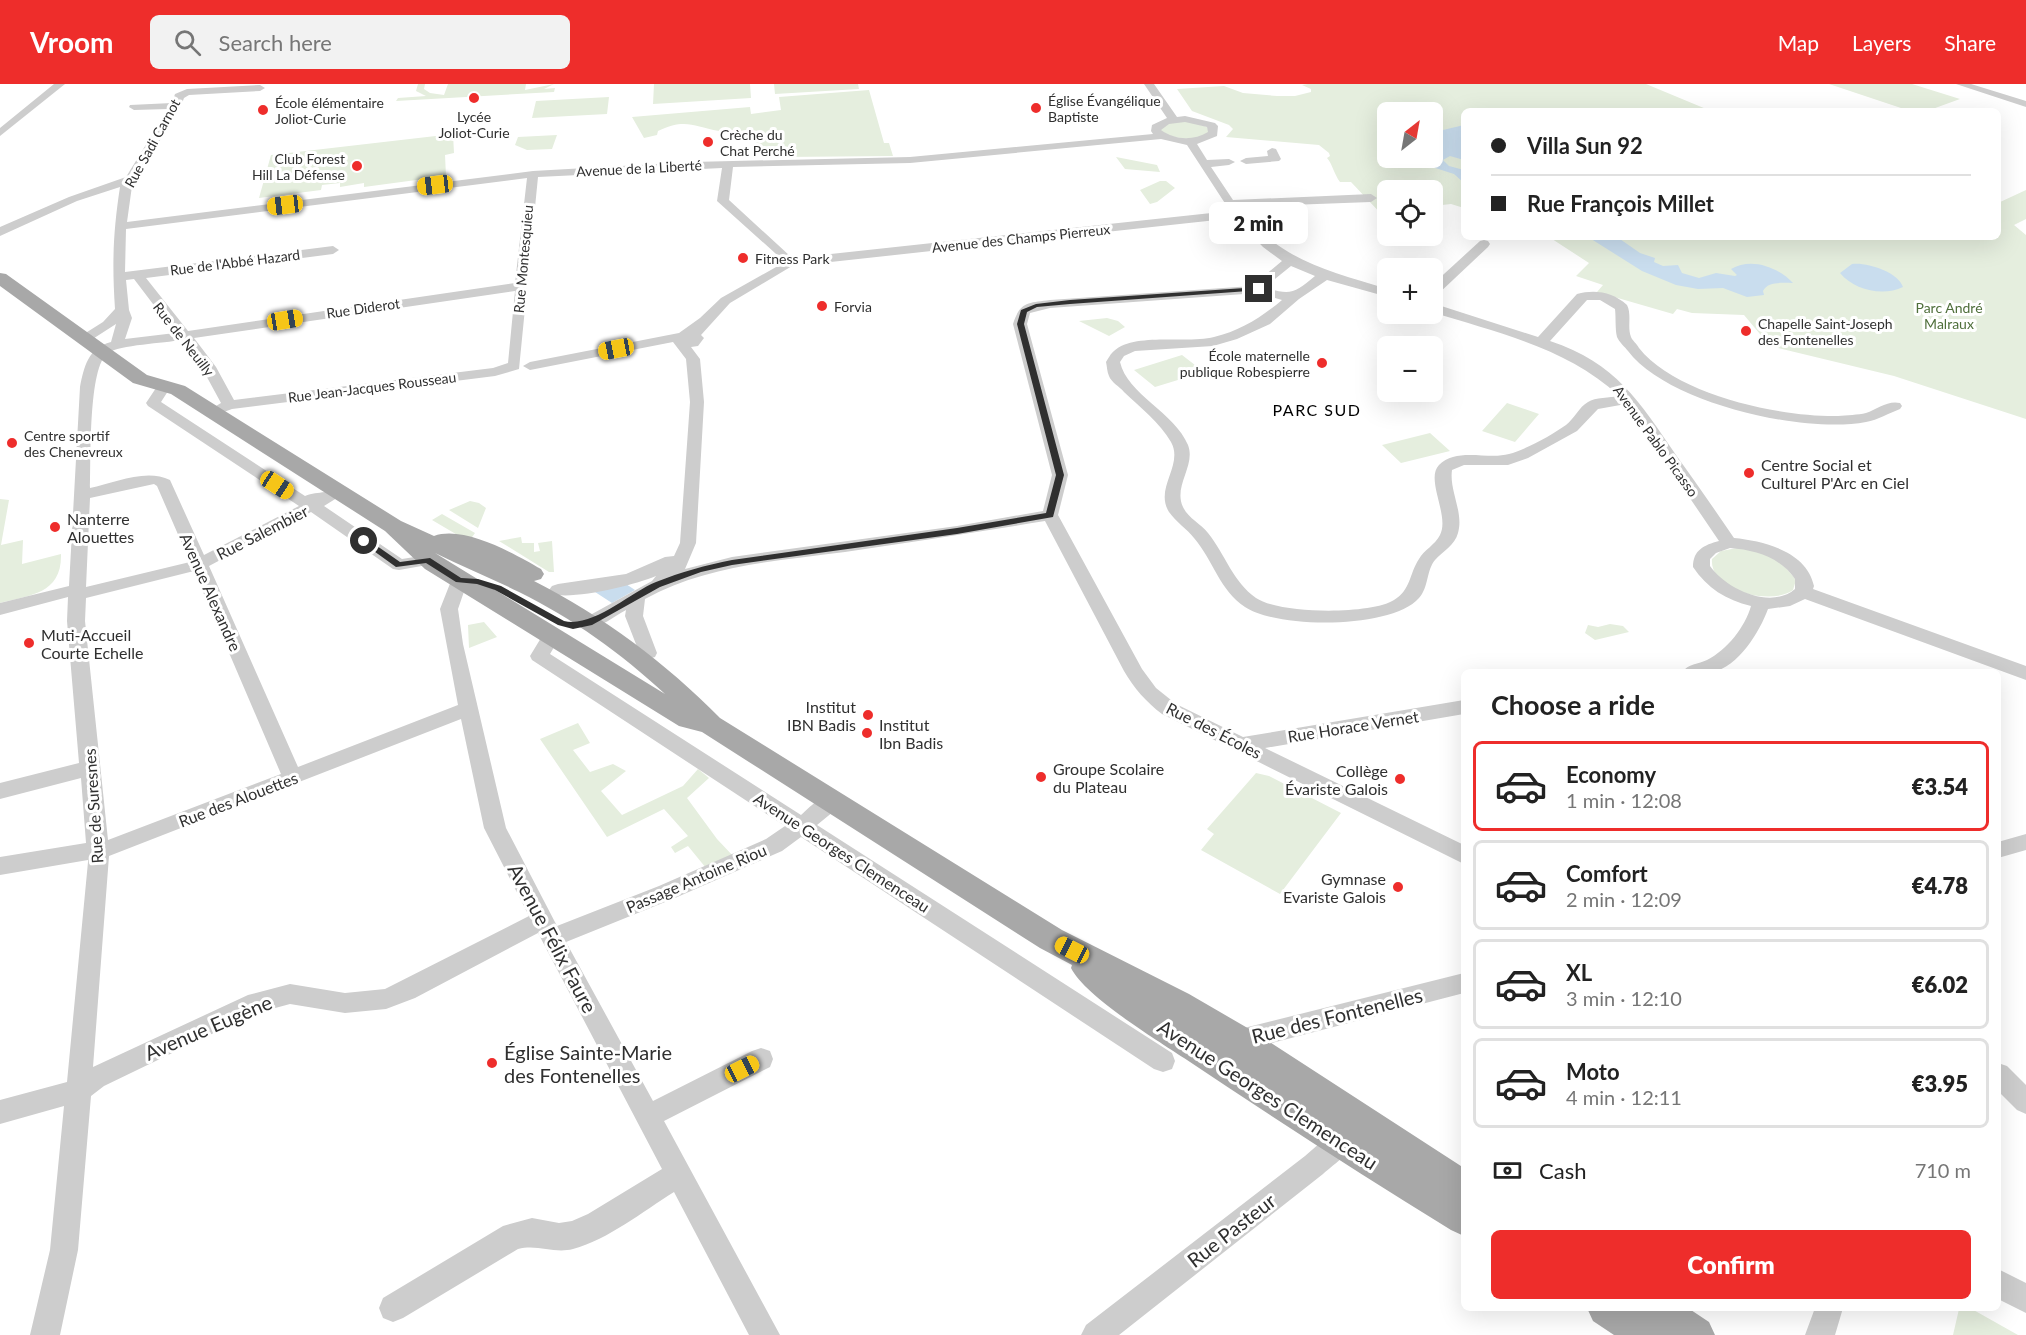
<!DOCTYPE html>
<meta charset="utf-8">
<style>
body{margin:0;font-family:Lato,sans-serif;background:#f2f2f2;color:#222;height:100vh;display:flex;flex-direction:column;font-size:22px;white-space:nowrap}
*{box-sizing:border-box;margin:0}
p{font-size:20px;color:#767676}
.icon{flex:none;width:33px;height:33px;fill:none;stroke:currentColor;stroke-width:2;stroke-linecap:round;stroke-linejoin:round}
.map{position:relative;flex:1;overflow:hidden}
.panel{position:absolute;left:1461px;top:585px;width:540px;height:642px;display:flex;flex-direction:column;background:#fff;border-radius:9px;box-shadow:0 6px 24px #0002}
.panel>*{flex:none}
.top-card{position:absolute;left:1461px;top:24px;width:540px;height:132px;border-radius:9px;box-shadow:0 6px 24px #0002;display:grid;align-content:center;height:132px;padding:0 30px;background:#fff}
.needle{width:39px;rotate:31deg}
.fabs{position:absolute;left:1377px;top:18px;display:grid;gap:12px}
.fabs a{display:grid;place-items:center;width:66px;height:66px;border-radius:9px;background:#fff;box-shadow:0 6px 24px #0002;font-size:30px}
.end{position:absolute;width:27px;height:27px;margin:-14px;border:8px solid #303030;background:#fff;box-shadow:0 0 0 3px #fff}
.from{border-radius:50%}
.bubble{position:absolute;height:42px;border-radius:9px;background:#fff;box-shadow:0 6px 24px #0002;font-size:20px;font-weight:800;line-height:42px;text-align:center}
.car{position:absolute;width:18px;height:36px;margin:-18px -9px;border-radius:8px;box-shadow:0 0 4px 2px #0007;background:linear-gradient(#f5c518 24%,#345 0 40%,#f5c518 0 76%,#345 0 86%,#f5c518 0)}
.top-card b{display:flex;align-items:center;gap:21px;height:57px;font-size:22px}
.top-card b+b{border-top:2px solid #e0e0e0}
.top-card i{width:15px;height:15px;background:#222}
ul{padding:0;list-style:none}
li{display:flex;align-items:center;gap:18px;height:90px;margin:0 12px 9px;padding:0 18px;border:3px solid #e0e0e0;border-radius:9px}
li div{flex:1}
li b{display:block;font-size:22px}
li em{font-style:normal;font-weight:800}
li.active{border-color:#ee2d2b}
li>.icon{width:54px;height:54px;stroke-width:1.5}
h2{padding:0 30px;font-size:27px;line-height:72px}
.pay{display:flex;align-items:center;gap:15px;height:66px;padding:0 30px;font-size:22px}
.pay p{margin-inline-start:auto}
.cta{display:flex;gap:12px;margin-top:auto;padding:12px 30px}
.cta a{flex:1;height:69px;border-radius:9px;background:#ee2d2b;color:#fff;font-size:24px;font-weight:800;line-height:69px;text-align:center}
header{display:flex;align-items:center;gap:36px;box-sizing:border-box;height:84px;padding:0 30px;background:#ee2d2b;color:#fff}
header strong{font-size:28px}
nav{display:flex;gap:33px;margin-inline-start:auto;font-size:21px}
.search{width:420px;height:54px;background:#f2f2f2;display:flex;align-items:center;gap:15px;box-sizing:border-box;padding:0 21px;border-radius:9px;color:#767676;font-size:22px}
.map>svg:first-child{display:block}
.green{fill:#e5eede;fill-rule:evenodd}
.water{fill:#c9ddee}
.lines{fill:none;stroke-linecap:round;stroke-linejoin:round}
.minor{fill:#cdcdcd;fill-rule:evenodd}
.major{fill:#a8a8a8;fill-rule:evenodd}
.route{fill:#303030}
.poi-dot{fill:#ee2d2b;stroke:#fff;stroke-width:2}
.labels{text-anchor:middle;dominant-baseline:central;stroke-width:6;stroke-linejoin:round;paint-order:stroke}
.far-poi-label{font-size:14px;fill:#303030;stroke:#fff;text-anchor:start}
.far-street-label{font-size:14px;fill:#303030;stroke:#fff}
.far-park-label{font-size:14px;fill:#4f6f3b;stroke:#fff}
.far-quarter-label{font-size:16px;letter-spacing:1.5px;fill:#000;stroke:#fff}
.poi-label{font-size:16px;fill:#303030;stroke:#fff;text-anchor:start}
.street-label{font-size:16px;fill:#303030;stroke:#fff}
.near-street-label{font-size:20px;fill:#303030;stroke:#fff}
.near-poi-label{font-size:20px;fill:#303030;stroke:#fff;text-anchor:start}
</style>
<header>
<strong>Vroom</strong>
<div class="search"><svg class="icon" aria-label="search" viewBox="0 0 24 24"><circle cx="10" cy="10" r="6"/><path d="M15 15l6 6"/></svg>Search here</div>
<nav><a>Map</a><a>Layers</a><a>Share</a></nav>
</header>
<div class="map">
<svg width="2026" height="1251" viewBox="0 0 2026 1251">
<rect width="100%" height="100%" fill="#fff"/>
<path class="green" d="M418,0H425L424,5L430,9L444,11L448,0H526L525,6L554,0L544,5L555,4L554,8L396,17L398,14L426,12L416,7Z
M654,0H750L751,14L653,20Z
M774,0H858L859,5L775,10Z
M1308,0H1646L1711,27H1464V124L1451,120L1433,122L1432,106H1388L1387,131L1385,134L1351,98H1340C1334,90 1332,79 1327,74L1330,72L1329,69L1319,61L1226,53L1233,45L1229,41L1192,27L1177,5L1224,2L1243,9L1277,12H1295L1311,8V5L1302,1ZM1388,28H1432V74H1388Z
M1829,0H1912L1960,15L1927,27H1910Z
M869,6L884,59H889L893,72L783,73L758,66L753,52C742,49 731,49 719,47C693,42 685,34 658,47L657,51L644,54L632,33L750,23L751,30L781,26L779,13Z
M609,13L607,30L532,34L536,17Z
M1186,36L1207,43L1209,48C1197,60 1176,54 1162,49L1160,43L1164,40Z
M453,50L454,69L445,71L446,92L364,103V99L340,103V99L322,101L321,106L259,114L271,71Z
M557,51L552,65L527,66L515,61L518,53Z
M1116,73L1157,81L1160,88L1125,85Z
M1160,97H1166L1175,104L1157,118L1150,120L1140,106Z
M2026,106V135L2014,141L2026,151V335L1894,292L1770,262L1744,231L1692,229L1677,225L1673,230L1597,208L1603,201L1576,192L1589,179L1549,153H1998V119Z
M1107,234L1118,237L1125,243L1109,252L1079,237Z
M1182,271L1204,288L1155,303L1134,286Z
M1507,319L1539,330L1515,358L1482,347Z
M1430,349L1450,367L1401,379L1382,361Z
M0,415L9,416L1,461L23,456L22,480L61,470C62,510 31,511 0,519Z
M470,417L479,419L486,424L478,444L449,426Z
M442,430L475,449L470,456H466L432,436Z
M521,453L522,459H534V468L540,467L538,459L552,457L554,488H549L499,457Z
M1737,464C1766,468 1779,473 1796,496L1793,506C1772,522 1709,507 1712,475L1721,467Z
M484,538L497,553L469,564L468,541Z
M1610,540L1623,542L1629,548L1595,556L1585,549L1588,541L1598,543Z
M578,639L590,659L573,666L590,688L613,680L626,687L601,707L622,731L683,702L698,685L709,694L687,714L717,755L734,773L706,784L688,762L675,769L671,763L688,752L664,725L607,753L540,655Z
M1256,689L1269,692L1341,729L1280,810L1201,766L1214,750L1207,745Z
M1957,1224H1970L2018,1251H1953L1959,1225Z"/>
<path class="water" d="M1464,41V76L1450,72L1443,76L1449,82L1464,86V99L1454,90L1426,81L1420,74H1432L1433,59L1435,56L1433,52V43L1443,46Z
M1588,153H1617L1640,169L1655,174L1654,178L1663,182L1678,181L1682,189L1699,194L1716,189L1735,192L1737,191L1731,185C1751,173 1778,183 1793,199C1782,199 1768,197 1763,207L1764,211L1747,213L1723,204L1698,205L1676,201L1642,187Z
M1852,180C1867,178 1898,188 1903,203C1883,213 1854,206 1840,189Z
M626,500L635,506L612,519L592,506Z"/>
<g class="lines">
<path class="minor" d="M54,0H65L0,52V44Z
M1144,0H1154L1177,33L1185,32L1215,39L1218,42L1217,52L1197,60L1207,76L1229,75L1235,78L1229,81L1211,83L1233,116L1371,110L1377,114L1371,118L1239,123C1280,177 1326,186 1388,205V213L1327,196L1299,215L1270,240L1237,255L1213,262L1135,267L1124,272L1120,278C1127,310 1175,329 1188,361C1196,382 1173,402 1183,423C1188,434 1201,440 1208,449C1225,470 1233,498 1256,514C1279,530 1370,531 1394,516C1411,506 1409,490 1419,475C1424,466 1435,461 1440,451C1450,432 1425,395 1439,381C1456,363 1488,376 1509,370C1525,366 1552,351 1566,341C1574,335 1579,323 1588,318C1595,313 1610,314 1619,312C1568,264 1498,249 1432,228V219L1538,253L1577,210C1595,205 1613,208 1627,221C1632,231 1627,243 1631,253C1632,256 1637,260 1639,264C1676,311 1780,333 1838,332C1847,331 1858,331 1866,329C1877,325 1888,316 1900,319L1902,322L1900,325C1889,329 1878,336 1866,338C1803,350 1667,319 1628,267C1625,263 1619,258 1617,253C1615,245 1616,233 1615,225L1600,216H1587L1550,257C1616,279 1639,317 1676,371C1696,399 1715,426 1734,454C1765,457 1807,468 1814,502L1813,505L2026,582V596L1805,515L1790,522L1768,525C1760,547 1738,584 1712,588C1702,589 1692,588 1683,588C1687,580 1699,580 1707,576C1727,566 1745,543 1751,522C1726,516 1707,504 1693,483C1693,466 1704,461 1719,457L1626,320L1598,325L1577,347L1528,374L1508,381H1464L1452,386C1449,407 1464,428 1458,449C1455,461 1443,467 1435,476C1426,487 1429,503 1419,514C1392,545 1278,545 1245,523C1220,507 1213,476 1194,454C1187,445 1176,438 1169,428C1154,404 1184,381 1171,358C1160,339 1140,323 1124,308C1120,303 1111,298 1109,292C1107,288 1107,282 1106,278C1108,275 1111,269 1114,267C1134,248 1188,260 1214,253C1240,247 1262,233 1282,216L1258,209L1050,224L1030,229L1027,240L1068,391L1058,431L1142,585L1156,604L1176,620L1243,653L1464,616V630L1265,664L1464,761V780L1162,630C1146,618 1134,604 1124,587L1045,437C978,448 912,458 845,468C777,477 707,481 645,515L643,532L657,569L655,573L648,575L641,573L625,532L626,526C613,533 597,547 583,543L580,539L583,535L652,497L656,492C635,501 574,516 552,510L549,506L552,502L558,500L626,490L665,473L674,472L680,459L690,318L686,275L673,258L530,286L523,282L530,278L679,249L700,234L721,214L785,178L717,117L722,84L538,93L519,285L495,292L232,325L213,332L206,328L221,319L202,284L181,256C165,259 119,261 108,269C88,282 91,378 90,404C114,399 146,384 170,396L204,471L299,422L148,322L146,319L158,301L163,300L170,304L161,318L305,412C312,409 318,409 325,408C334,407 336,401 346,404L348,407L324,422L402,475L427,471L433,472L436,476L433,480L399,486L393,485L311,428L209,482L298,683L458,621L440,525L453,492H465L468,496L458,525L463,560L506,744L557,842L659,802L766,755L785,742L532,576L530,572L544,549H558L560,553L550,570L801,731C812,722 824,706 839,711L842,717L839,723L817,741L1172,969L1175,977L1172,985L1163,988L1154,985L801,753L782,767L675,814L566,858L653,1017L752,967L761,964L770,967L773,975L770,983L664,1037L780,1251H749L674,1108C642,1128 609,1155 573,1165C554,1170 538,1160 518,1165L403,1234L393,1238L383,1234L379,1224L383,1214L503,1142L532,1134L559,1139L572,1137L588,1130L662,1085L538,849L415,914L386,925L345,929L290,920L253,930L104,1002L91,1012L78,1166L60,1251H30L50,1166L64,1022L0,1040V1016L67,998L88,778V776L0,791V773L86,759L81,694L0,715V699L79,679L67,537L68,513L0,531V519L69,502L80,303C84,283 88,264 111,258L116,240L88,258H78L76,255L103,238L115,225C112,179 113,149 120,103L77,117L0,152V143L69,113L126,93L168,25L134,26L129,23L130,21L172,19L175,10L187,5L260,1L265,4L260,7L189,11L184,14L181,22L132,102L127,138L533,87L692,78L910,73L1153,50L1151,47L1152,41L1167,34ZM1185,38L1207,43L1208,48C1193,57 1175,56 1161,46L1169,40ZM1161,55L1187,61L1230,127L803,173L797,177L803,181L1235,134L1263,163L1282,177L1252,202L1050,216C1029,219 1020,217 1013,240L1052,391L1043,427L957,442L732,473L685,485L696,459L704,318L700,275L691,263L698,262L704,254L701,251L730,219L792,182L787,178L792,175L790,172L729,116L733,83L910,79ZM527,94L515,199L188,247L146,194L333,170L339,166L333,162L125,188L126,145ZM1291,182L1315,192C1295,209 1290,212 1265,203ZM134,195L175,249L125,255L132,234L129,226L126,196ZM515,207L508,279L493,284L234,316L216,283L194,254ZM154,400L157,402L190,478L86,503L90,414ZM1730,464C1755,466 1780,473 1795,495V505C1771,526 1726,505 1710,482V475L1716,469ZM194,487L281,690L108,756L85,537L86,514ZM461,635L484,744L529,832L385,905L345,909L290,900L248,911L93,983L109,772Z
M1956,0H1971L2026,17V23Z
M1272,64L1276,65L1281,75L1279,77L1246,80L1240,77L1246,74L1268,72L1267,67Z
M1484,156L1488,157L1490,160L1488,163L1437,211L1432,212V201L1480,157Z
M2026,750V766L1998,774V758Z
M1464,889V909L1249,965L1247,970L1238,973L1229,970L1226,962L1231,948L1240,945Z
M1998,979L2007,982L2026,1001V1030L2017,1026L1998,1007Z
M1342,1036L1351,1039C1362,1063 1339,1076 1323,1090L1119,1251H1081L1086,1241L1305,1072L1328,1052L1333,1039Z
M1998,1185L2026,1199V1229L1998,1215Z
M1815,1224H1843L1835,1251H1805Z"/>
<path class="major" d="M0,189L6,190L147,291L185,302L401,437L434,452C464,441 515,470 541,485L544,490L541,495L534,497C603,532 666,579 720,634L1062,846L1189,910L1251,946L1464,1084V1152L1451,1146C1361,1091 1272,1033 1184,974C1155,955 1085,912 1071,884L1072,881L1040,864L702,648L679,642L425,485L385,447L171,310L133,299L0,202ZM435,469C463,483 491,494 519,508C572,534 622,570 665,610Z
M1587,1224H1688L1709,1238L1715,1251H1614L1593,1237Z"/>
</g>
<path class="route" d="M1259,203L1262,206L1070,220L1037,223L1027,228L1024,240L1064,391L1053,433L957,450L732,481L701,488L660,503L592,541L573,545L558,541L495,506L477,500L456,498L426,479L396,483L360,457L367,455L400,478L430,474L461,494L478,495L501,502L564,537C593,544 629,509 656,498C681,488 706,481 732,476L957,444L1046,429L1056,391L1017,240L1021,226L1036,220L1070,216Z"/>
<g class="poi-dot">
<circle cx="474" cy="14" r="6"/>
<circle cx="1036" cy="24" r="6"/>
<circle cx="263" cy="26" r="6"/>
<circle cx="708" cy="58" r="6"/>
<circle cx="357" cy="82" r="6"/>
<circle cx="743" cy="174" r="6"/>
<circle cx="822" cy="222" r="6"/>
<circle cx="1746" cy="247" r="6"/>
<circle cx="1322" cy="279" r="6"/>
<circle cx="12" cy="359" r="6"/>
<circle cx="1749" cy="389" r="6"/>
<circle cx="55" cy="443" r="6"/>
<circle cx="29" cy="559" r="6"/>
<circle cx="868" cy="631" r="6"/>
<circle cx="867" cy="649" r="6"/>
<circle cx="1041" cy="693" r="6"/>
<circle cx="1400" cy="695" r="6"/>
<circle cx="1398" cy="803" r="6"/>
<circle cx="492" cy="979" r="6"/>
</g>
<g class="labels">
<g class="far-poi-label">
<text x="1048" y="16">Église Évangélique<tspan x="1048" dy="16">Baptiste</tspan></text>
<text x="275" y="18">École élémentaire<tspan x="275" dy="16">Joliot-Curie</tspan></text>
<text x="474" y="32" text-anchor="middle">Lycée<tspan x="474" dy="16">Joliot-Curie</tspan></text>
<text x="720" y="50">Crèche du<tspan x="720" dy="16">Chat Perché</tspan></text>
<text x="345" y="74" text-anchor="end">Club Forest<tspan x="345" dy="16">Hill La Défense</tspan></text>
<text x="755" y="174">Fitness Park</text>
<text x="834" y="222">Forvia</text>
<text x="1758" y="239">Chapelle Saint-Joseph<tspan x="1758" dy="16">des Fontenelles</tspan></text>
<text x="1310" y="271" text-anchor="end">École maternelle<tspan x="1310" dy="16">publique Robespierre</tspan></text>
<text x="24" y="351">Centre sportif<tspan x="24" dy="16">des Chenevreux</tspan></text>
</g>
<g class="far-street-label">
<text transform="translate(152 59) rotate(-61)">Rue Sadi Carnot</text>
<text transform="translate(639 84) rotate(-3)">Avenue de la Liberté</text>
<text transform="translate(1021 154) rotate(-6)">Avenue des Champs Pierreux</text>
<text transform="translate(523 175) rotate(-85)">Rue Montesquieu</text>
<text transform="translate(235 178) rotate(-7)">Rue de l'Abbé Hazard</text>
<text transform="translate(363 224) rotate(-8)">Rue Diderot</text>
<text transform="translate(184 255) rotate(52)">Rue de Neuilly</text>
<text transform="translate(372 303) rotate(-7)">Rue Jean-Jacques Rousseau</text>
<text transform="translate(1656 357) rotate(54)">Avenue Pablo Picasso</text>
</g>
<g class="far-park-label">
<text x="1949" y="223">Parc André<tspan x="1949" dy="16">Malraux</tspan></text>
</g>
<g class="far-quarter-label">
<text x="1317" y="325">PARC SUD</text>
</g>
<g class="poi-label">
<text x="1761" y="380">Centre Social et<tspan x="1761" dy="18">Culturel P'Arc en Ciel</tspan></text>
<text x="67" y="434">Nanterre<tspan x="67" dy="18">Alouettes</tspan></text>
<text x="41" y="550">Muti-Accueil<tspan x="41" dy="18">Courte Echelle</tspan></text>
<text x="856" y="622" text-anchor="end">Institut<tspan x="856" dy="18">IBN Badis</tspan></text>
<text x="879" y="640">Institut<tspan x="879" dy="18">Ibn Badis</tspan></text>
<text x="1053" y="684">Groupe Scolaire<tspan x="1053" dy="18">du Plateau</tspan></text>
<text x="1388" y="686" text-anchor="end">Collège<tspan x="1388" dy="18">Évariste Galois</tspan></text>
<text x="1386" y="794" text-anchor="end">Gymnase<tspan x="1386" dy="18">Evariste Galois</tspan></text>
</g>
<g class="street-label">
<text transform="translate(262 448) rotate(-27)">Rue Salembier</text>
<text transform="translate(211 508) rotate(66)">Avenue Alexandre</text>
<text transform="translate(1353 642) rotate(-9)">Rue Horace Vernet</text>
<text transform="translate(1214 646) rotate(27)">Rue des Écoles</text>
<text transform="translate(238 715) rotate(-21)">Rue des Alouettes</text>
<text transform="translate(93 722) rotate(-94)">Rue de Suresnes</text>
<text transform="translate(842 768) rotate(33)">Avenue Georges Clemenceau</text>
<text transform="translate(696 794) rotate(-23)">Passage Antoine Riou</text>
</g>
<g class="near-street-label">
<text transform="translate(553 854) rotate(62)">Avenue Félix Faure</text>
<text transform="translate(1337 931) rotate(-14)">Rue des Fontenelles</text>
<text transform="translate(208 943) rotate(-23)">Avenue Eugène</text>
<text transform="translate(1268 1010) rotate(33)">Avenue Georges Clemenceau</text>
<text transform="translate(1231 1146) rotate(-38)">Rue Pasteur</text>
</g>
<g class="near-poi-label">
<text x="504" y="968">Église Sainte-Marie<tspan x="504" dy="23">des Fontenelles</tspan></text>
</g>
</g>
</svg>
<div class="fabs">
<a><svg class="needle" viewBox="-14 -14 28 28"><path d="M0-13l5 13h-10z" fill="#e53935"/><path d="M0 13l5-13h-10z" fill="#767676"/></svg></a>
<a><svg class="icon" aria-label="locate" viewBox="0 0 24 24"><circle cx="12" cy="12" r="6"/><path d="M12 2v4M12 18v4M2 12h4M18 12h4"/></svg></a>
<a>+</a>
<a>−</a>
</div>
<i class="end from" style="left:364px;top:457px"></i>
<i class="end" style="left:1259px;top:205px"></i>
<div class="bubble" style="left:1209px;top:118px;width:99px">2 min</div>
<i class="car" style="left:435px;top:101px;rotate:263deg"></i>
<i class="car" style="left:285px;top:121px;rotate:263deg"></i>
<i class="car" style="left:285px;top:236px;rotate:81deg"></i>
<i class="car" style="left:616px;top:265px;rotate:259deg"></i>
<i class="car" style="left:277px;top:401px;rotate:123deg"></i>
<i class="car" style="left:1072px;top:866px;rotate:297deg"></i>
<i class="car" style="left:742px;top:985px;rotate:63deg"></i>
<div class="top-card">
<b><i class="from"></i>Villa Sun 92</b>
<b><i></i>Rue François Millet</b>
</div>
<section class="panel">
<h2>Choose a ride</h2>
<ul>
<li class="active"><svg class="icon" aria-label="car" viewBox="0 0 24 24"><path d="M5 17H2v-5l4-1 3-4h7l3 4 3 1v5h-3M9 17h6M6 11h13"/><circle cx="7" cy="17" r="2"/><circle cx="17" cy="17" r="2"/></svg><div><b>Economy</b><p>1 min · 12:08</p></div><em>€3.54</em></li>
<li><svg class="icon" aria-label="car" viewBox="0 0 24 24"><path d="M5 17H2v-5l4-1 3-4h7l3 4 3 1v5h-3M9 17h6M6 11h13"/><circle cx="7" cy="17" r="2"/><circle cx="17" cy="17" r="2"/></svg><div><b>Comfort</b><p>2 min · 12:09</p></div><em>€4.78</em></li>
<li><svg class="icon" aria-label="car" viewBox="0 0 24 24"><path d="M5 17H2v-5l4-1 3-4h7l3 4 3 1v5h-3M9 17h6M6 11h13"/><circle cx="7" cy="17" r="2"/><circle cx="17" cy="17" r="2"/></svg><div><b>XL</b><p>3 min · 12:10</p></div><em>€6.02</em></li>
<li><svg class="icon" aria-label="car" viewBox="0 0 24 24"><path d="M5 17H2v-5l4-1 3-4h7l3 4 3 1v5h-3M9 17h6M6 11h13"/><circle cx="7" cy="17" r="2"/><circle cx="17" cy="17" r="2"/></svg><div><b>Moto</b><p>4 min · 12:11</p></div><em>€3.95</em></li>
</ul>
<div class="pay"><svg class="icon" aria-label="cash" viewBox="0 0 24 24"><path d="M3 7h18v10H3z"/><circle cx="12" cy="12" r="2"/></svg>Cash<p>710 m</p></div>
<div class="cta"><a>Confirm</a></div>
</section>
</div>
